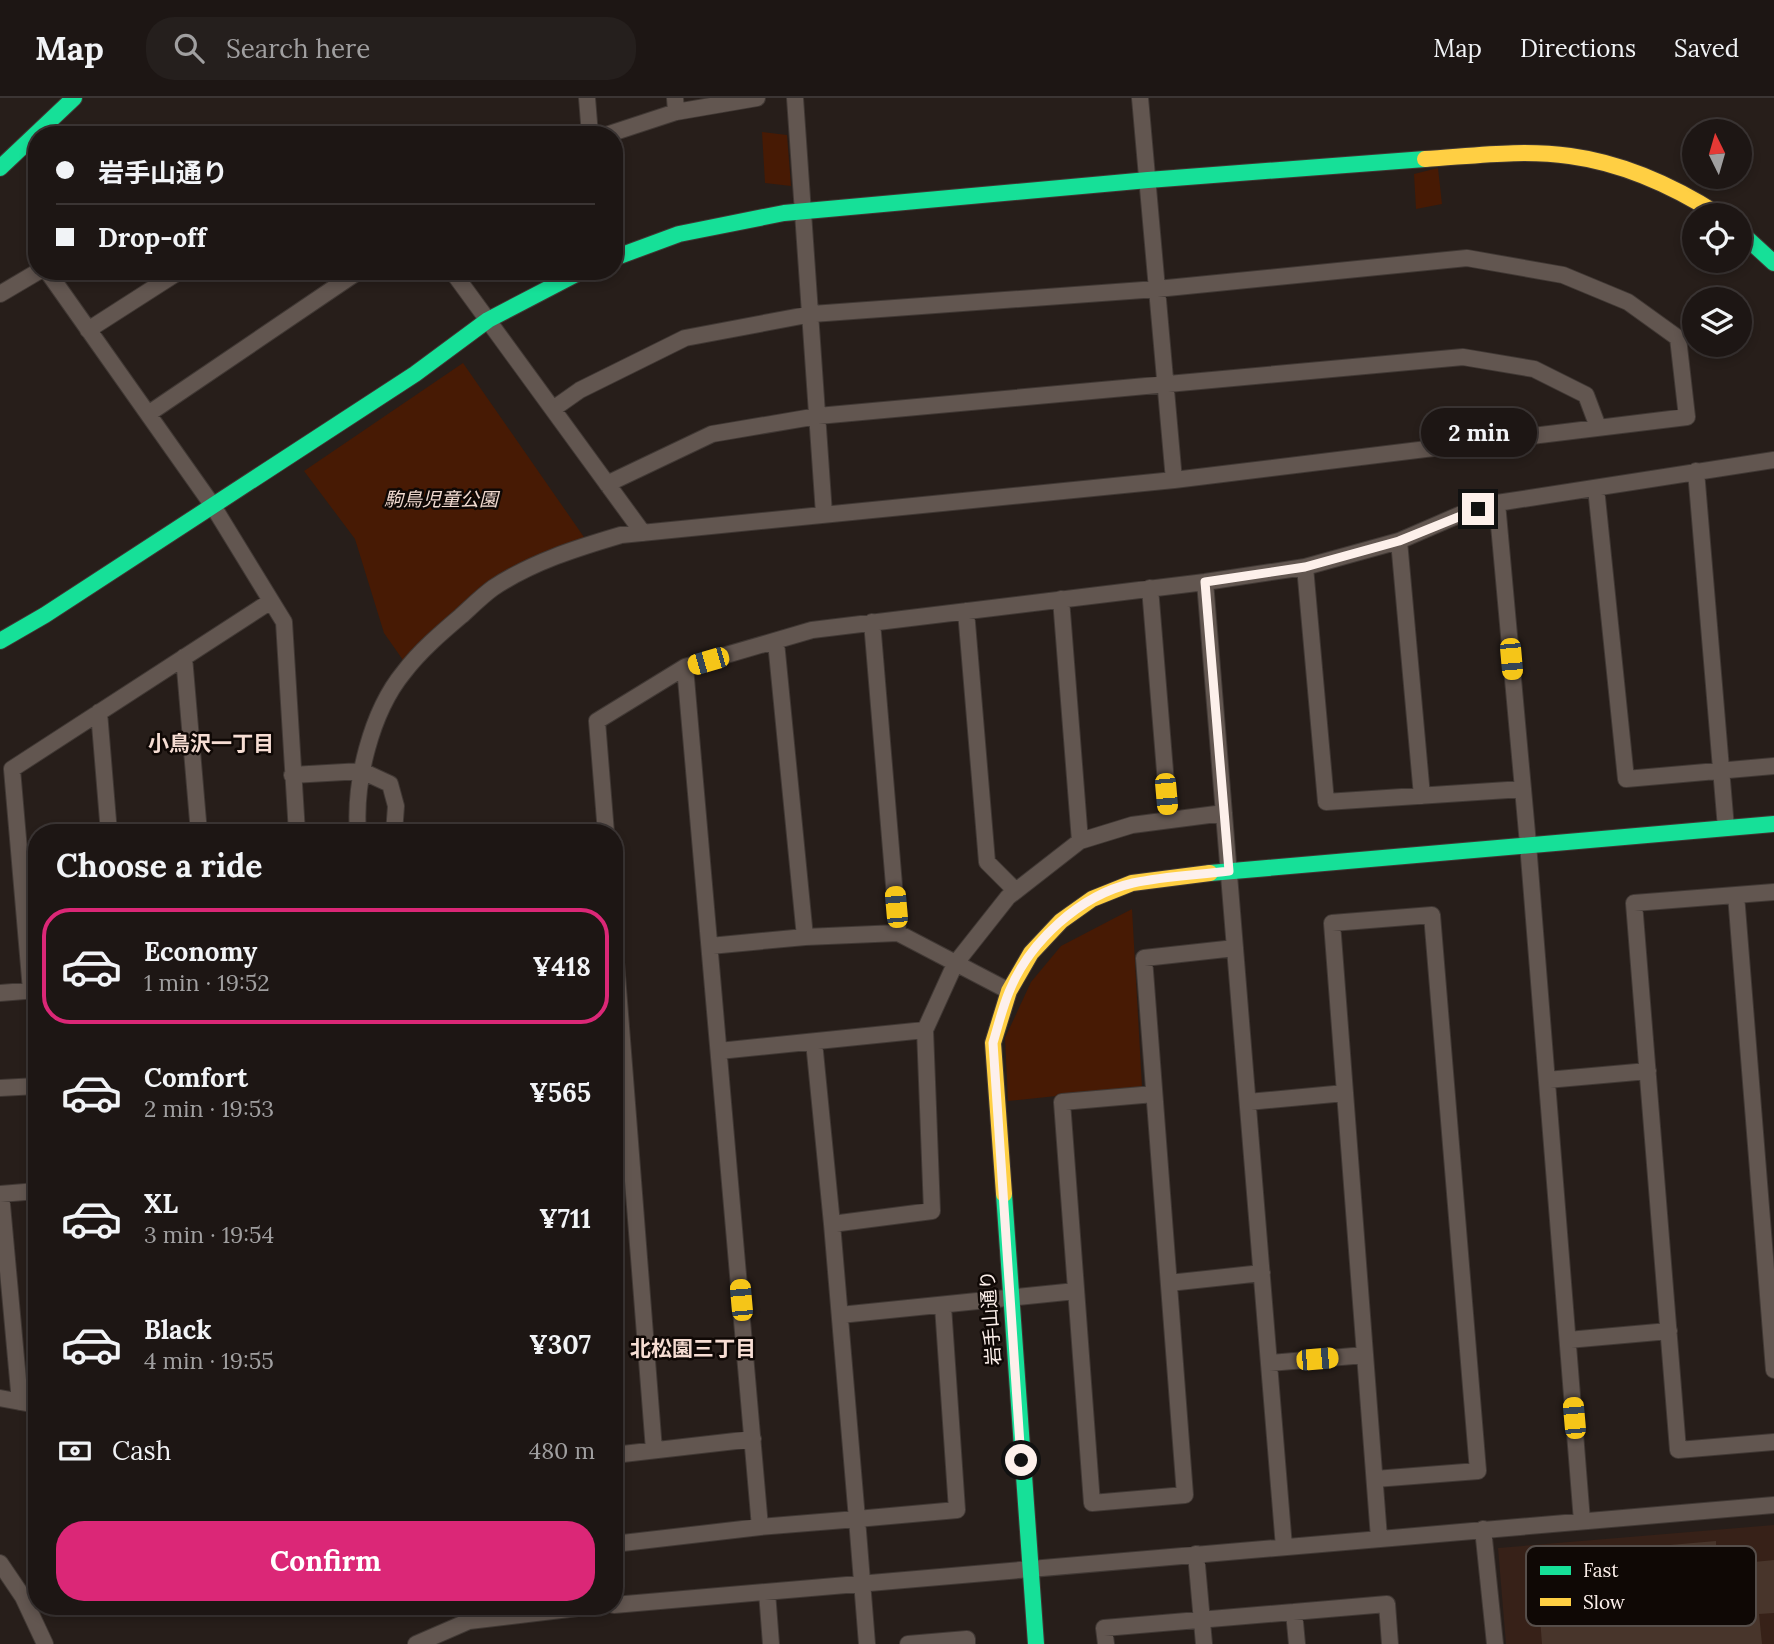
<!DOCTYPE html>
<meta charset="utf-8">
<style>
body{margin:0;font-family:Lora,"Noto Sans JP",serif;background:#251f1d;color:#f1f3f6;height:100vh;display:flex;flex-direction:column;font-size:26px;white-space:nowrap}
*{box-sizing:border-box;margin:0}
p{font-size:23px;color:#a09fa0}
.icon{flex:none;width:38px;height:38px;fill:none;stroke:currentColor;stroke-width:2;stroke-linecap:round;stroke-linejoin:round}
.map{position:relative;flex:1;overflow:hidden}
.panel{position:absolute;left:28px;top:726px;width:595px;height:791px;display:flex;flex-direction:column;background:#1d1614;border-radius:28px;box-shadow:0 4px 10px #0003,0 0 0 2px #3b3534}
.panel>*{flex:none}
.hud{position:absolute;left:28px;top:28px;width:595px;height:154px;border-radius:28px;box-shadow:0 4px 10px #0003,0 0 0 2px #3b3534;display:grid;align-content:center;height:154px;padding:0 28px;background:#1d1614}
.needle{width:46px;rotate:355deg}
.tools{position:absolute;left:1682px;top:21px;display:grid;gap:14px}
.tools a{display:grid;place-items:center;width:70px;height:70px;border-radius:50%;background:#1d1614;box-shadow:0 4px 10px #0003,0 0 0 2px #3b3534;font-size:35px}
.end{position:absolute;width:32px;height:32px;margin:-16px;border:9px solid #fdf0eb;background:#111;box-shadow:0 0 0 4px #111}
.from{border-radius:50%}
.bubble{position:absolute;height:49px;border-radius:24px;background:#1d1614;box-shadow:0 4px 10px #0003,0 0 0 2px #3b3534;font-size:23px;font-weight:700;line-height:49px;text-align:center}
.car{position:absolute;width:21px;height:42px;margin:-21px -10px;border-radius:9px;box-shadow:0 0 5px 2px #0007;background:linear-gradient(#f5c518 24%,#345 0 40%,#f5c518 0 76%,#345 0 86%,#f5c518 0)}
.hud b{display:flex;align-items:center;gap:24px;height:66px;font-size:26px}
.hud b+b{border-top:2px solid #3b3534}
.hud i{width:18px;height:18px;background:#f1f3f6}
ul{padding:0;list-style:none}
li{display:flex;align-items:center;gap:21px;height:116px;margin:0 14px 10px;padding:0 14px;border:4px solid transparent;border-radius:28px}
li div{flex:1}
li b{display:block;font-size:26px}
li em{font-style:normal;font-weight:700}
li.active{border-color:#db2777}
li>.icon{width:63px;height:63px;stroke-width:1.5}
h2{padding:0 28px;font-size:32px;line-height:84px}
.pay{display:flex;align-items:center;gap:18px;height:77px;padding:0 28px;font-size:26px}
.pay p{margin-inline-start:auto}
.cta{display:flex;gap:14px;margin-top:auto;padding:14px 28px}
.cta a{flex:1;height:80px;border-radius:28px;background:#db2777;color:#fff;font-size:28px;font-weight:700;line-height:80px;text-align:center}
header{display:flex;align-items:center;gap:42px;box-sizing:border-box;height:98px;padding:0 35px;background:#1d1614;border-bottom:2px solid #3b3534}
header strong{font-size:33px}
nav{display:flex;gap:38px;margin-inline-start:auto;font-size:24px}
.search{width:490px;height:63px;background:#251f1d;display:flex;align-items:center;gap:18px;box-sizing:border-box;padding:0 24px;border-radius:28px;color:#a09fa0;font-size:26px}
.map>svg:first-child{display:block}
.built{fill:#372118}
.green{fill:#471a04}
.building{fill:#48352b}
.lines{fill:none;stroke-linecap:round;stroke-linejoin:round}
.street-casing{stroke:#403834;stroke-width:18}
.fast-casing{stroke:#403834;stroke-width:18}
.slow-casing{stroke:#403834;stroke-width:18}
.street{stroke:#625650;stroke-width:16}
.fast{stroke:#16e098;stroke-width:16}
.slow{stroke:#ffcf43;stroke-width:16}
.route{stroke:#fdf0eb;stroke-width:9}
.labels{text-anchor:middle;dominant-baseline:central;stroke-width:5;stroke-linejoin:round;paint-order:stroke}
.park-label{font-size:19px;font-style:italic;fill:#f1dad0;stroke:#0f0805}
.street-label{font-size:19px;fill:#fdf0eb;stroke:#0f0805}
.neighbourhood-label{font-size:21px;font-weight:bold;fill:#f6ddd3;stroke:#0f0805}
.key{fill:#0f0805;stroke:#564e4a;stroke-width:2}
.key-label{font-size:19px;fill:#fdf0eb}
</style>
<header>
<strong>Map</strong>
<div class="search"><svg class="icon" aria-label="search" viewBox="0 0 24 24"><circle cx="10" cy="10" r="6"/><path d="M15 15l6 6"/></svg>Search here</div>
<nav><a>Map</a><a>Directions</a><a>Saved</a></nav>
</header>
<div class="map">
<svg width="1774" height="1546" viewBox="0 0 1774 1546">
<rect width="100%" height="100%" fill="#271e1a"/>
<path class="built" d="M1774,1427V1546H1506L1498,1450Z"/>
<path class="green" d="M762,34L787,37L791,88L765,85Z
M1438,70L1442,106L1416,111L1414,76Z
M463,265L586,442L437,529L403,562L384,535L355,441L304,373Z
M1132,811L1142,989L1008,1003L1005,940L1031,884L1061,848Z"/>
<path class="building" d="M1716,1443V1453L1753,1449L1754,1464L1774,1462V1515L1759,1516L1762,1546H1542L1536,1468L1590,1464V1454Z"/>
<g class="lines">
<defs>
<path id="street" d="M587,0L590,37
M795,0L824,416
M676,14L757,0
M606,37L676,14L675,0
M47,173L213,408L284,524L297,735
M452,173L643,435
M0,196L39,173
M88,232L180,173
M553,311L580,292L685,240L812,216L1157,191L1467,160L1563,177L1628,204L1678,240L1687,319L1174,382
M148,316L359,173
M1696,373L1726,730
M607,386L712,336L818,318L1463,259L1534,271L1586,297L1598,329
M1596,390L1626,681L1774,668
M1497,405L1528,746L1582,1423
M1399,443L1422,698
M1305,469L1326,704L1523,691
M1205,484L1284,1449
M1150,490L1169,722
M1061,501L1080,743
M966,513L987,764L1016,793
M872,524L898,835
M776,544L805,839
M184,559L199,735
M99,614L109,735
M292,677L362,673L390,686L396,708L394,735
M358,735C354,684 371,614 404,574C420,553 441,535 461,518C471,509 482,498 493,490C532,464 577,450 621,437L1174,382L1140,0
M606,735L597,623L685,569
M1774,794L1634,805L1678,1352L1774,1344
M1736,797L1774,1272
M614,839L654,1352
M710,848L805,839L898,835L1009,893
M31,892L12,671L271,503
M0,895L37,892
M814,944L832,1126L857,1421L957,1412L943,1208
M719,953L925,932
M1547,982L1648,973
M0,990L37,988
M1154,996L1062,1004L1092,1405L1185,1397L1144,860L1235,850
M1248,1004L1345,995
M0,1096L37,1093
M1,1096L20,1304
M832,1126L932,1113L925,932L955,866L1008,799L1080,743L1132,727L1224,715
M1169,1185L1262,1175
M840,1217L1076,1193
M1568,1242L1669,1233
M1269,1265L1365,1257
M0,1300L37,1307
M614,1357L753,1341
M1375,1381L1478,1373L1432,817L1332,825L1379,1440
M1483,1431L1495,1546
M614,1446L760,1429
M1196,1456L1204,1546
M0,1465L23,1499L45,1546
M767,1494L771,1546
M614,1507L1774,1407
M1294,1514L1297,1546
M416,1546L469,1523L594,1508
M867,1546L857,1421L760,1429L685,569L812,532L1205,484L1305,469L1399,443L1459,417L1497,405L1774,362
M908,1546L967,1541V1546
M1106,1546L1104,1530L1387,1506L1390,1546"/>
<path id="fast" d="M0,70L74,0
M1740,134L1774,165
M614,160L679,136L784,115L1148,82L1425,61
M0,543L45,517L415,276L488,222L582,173
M1210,775L1774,726
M1004,1096L1036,1546"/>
<path id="slow" d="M1425,61C1473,58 1522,51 1570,58C1622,65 1675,89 1719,117
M1004,1096L993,945L1009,893L1031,855L1061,823L1092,801L1132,785L1210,775"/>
</defs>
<use href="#street" class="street-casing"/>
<use href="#fast" class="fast-casing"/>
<use href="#slow" class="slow-casing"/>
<use href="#street" class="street"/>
<use href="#fast" class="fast"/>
<use href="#slow" class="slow"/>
</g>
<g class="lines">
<path class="route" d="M1021,1362L993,945C998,928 1002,911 1009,894C1029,844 1080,797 1133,785C1164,778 1198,777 1229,773L1205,484L1305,469L1399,443L1478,411"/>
</g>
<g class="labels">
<g class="park-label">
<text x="441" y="401">駒鳥児童公園</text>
</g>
<g class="street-label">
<text transform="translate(990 1220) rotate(-94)">岩手山通り</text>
</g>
<g class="neighbourhood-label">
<text x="211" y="645">小鳥沢一丁目</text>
<text x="693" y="1250">北松園三丁目</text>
</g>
</g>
<rect x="1526" y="1448" width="230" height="80" rx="10" class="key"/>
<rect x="1540" y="1468" width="31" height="9" fill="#16e098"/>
<rect x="1540" y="1500" width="31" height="8" fill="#ffcf43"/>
<g class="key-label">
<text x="1583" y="1479">Fast</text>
<text x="1583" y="1511">Slow</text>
</g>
</svg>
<div class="tools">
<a><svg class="needle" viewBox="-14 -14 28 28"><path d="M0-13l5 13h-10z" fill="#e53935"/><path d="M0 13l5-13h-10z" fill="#a09fa0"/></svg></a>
<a><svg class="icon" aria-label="locate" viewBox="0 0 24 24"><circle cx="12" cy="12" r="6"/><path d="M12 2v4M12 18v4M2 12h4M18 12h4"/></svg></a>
<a><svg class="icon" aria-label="layers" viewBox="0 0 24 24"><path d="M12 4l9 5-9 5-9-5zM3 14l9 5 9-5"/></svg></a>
</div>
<i class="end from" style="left:1021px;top:1362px"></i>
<i class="end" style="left:1478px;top:411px"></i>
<div class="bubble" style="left:1421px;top:310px;width:116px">2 min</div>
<i class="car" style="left:1511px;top:561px;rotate:175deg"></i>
<i class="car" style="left:708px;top:563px;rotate:254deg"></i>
<i class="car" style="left:1166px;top:696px;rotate:175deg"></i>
<i class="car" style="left:896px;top:809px;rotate:355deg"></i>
<i class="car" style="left:741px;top:1202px;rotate:355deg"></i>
<i class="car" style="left:1317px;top:1261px;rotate:85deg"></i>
<i class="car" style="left:1574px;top:1320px;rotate:355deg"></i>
<div class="hud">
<b><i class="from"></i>岩手山通り</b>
<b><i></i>Drop-off</b>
</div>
<section class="panel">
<h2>Choose a ride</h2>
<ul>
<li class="active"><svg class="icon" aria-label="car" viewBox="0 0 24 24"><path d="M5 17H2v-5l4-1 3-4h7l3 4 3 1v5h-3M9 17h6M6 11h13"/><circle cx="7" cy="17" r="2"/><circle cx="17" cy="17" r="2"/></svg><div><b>Economy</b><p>1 min · 19:52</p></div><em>¥418</em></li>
<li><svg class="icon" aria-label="car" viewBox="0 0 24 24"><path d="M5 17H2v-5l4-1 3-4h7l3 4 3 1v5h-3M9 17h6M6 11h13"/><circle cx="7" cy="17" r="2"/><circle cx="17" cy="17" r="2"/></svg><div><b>Comfort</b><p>2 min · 19:53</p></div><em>¥565</em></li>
<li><svg class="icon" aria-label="car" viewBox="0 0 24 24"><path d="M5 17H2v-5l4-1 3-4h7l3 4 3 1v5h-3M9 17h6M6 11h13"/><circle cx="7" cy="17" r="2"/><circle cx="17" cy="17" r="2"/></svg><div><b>XL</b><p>3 min · 19:54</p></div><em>¥711</em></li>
<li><svg class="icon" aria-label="car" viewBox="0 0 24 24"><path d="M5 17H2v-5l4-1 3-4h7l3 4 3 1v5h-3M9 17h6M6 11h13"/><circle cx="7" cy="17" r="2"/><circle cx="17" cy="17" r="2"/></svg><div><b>Black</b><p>4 min · 19:55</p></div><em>¥307</em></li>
</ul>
<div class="pay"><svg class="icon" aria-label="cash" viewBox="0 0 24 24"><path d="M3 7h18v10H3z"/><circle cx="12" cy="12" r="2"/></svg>Cash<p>480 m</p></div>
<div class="cta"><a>Confirm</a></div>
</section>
</div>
